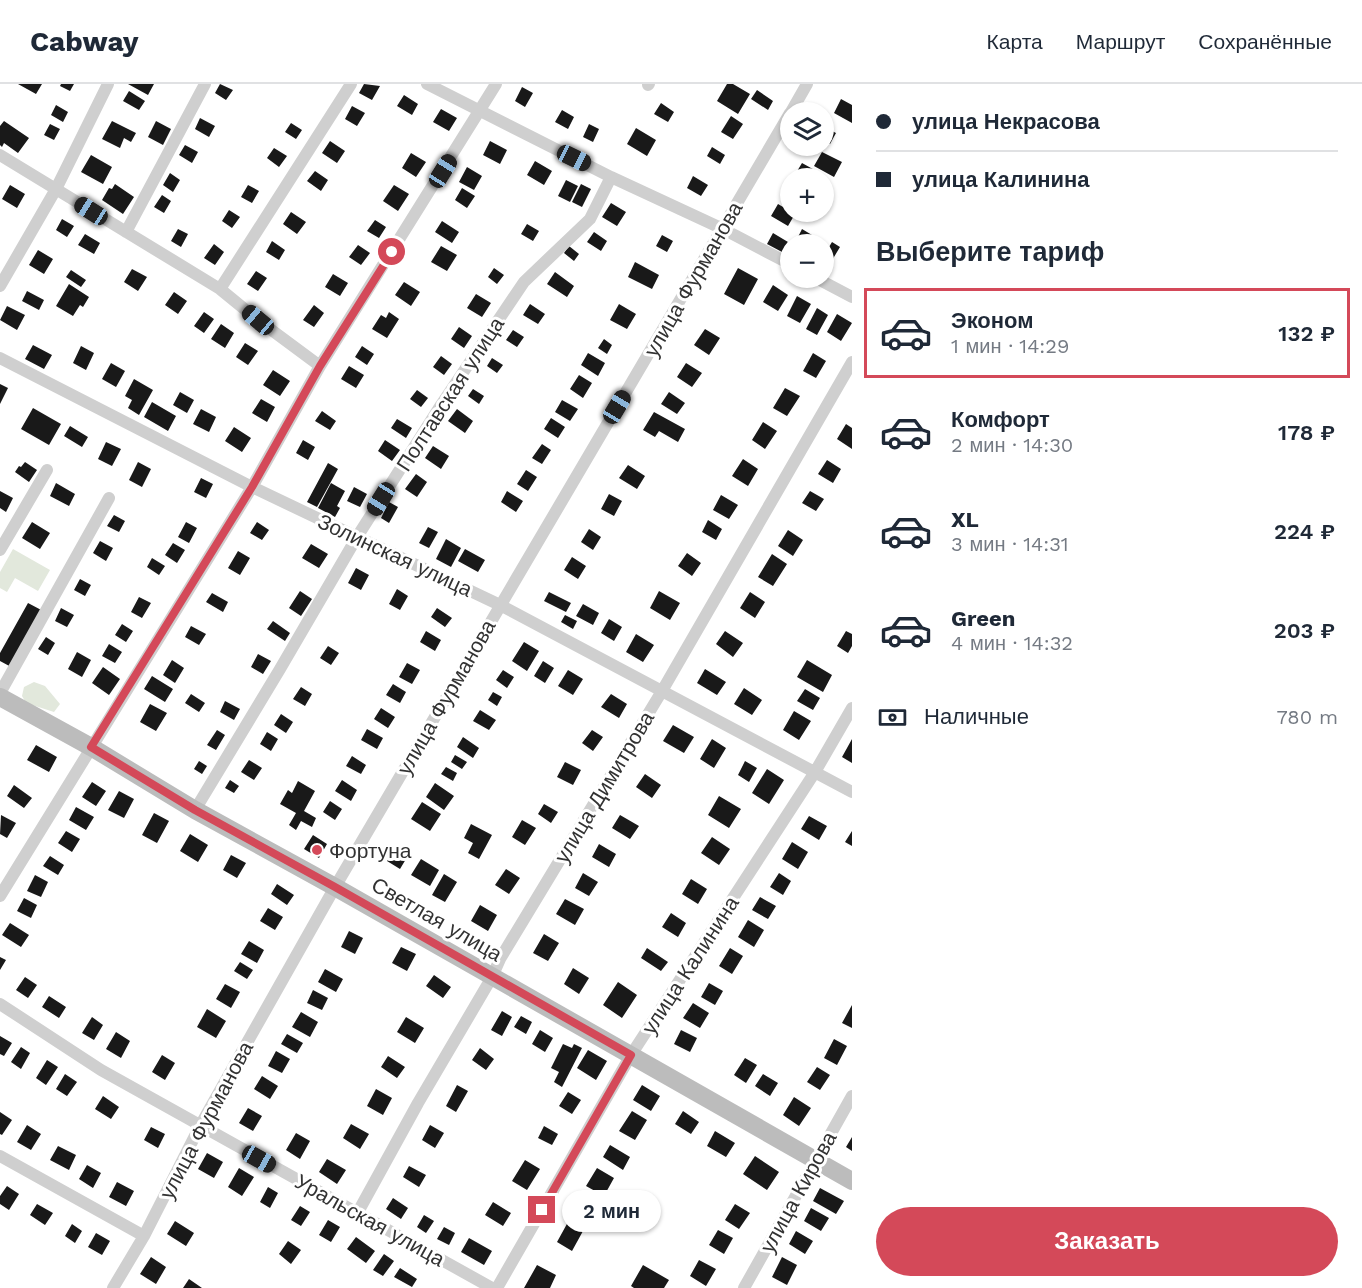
<!DOCTYPE html>
<html lang="ru">
<meta charset="utf-8">
<style>
body{margin:0;font-family:"Work Sans",sans-serif;background:#f2f2f3;color:#1f2937;height:100vh;display:flex;flex-direction:column;font-size:22px;white-space:nowrap}
*{box-sizing:border-box;margin:0}
p{font-size:20px;color:#747a83}
.icon{flex:none;width:33px;height:33px;fill:none;stroke:currentColor;stroke-width:2;stroke-linecap:round;stroke-linejoin:round}
.map{position:relative;flex:1;overflow:hidden}
.sheet{display:flex;flex-direction:column;background:#fff;width:510px}
.sheet>*{flex:none}
.banner{display:grid;align-content:center;height:132px;padding:0 24px;background:#fff}
.tools{position:absolute;left:780px;top:18px;display:grid;gap:12px}
.tools a{display:grid;place-items:center;width:54px;height:54px;border-radius:50%;background:#fff;box-shadow:0 2px 4px #0004;font-size:30px}
.end{position:absolute;width:27px;height:27px;margin:-14px;border:8px solid #d44959;background:#fff;box-shadow:0 0 0 3px #fff}
.from{border-radius:50%}
.bubble{position:absolute;height:42px;border-radius:21px;background:#fff;box-shadow:0 2px 4px #0004;font-size:20px;font-weight:600;line-height:42px;text-align:center}
.car{position:absolute;width:18px;height:36px;margin:-18px -9px;border-radius:8px;box-shadow:0 0 4px 2px #0007;background:linear-gradient(#222 24%,#8ab4d8 0 40%,#222 0 76%,#8ab4d8 0 86%,#222 0)}
.banner b{display:flex;align-items:center;gap:21px;height:57px;font-size:22px}
.banner b+b{border-top:2px solid #e0e1e3}
.banner i{width:15px;height:15px;background:#1f2937}
ul{padding:0;list-style:none}
li{display:flex;align-items:center;gap:18px;height:90px;margin:0 12px 9px;padding:0 12px;border:3px solid transparent;border-radius:0px}
li div{flex:1}
li b{display:block;font-size:22px}
li em{font-style:normal;font-weight:600}
li.active{border-color:#d44959}
li>.icon{width:54px;height:54px;stroke-width:1.5}
h2{padding:0 24px;font-size:27px;line-height:72px}
.pay{display:flex;align-items:center;gap:15px;height:66px;padding:0 24px;font-size:22px}
.pay p{margin-inline-start:auto}
.primary-button{display:flex;gap:12px;margin-top:auto;padding:12px 24px}
.primary-button a{flex:1;height:69px;border-radius:36px;background:#d44959;color:#fff;font-size:24px;font-weight:600;line-height:69px;text-align:center}
header{display:flex;align-items:center;gap:36px;box-sizing:border-box;height:84px;padding:0 30px;background:#fff;border-bottom:2px solid #e0e1e3}
header strong{font-size:28px}
nav{display:flex;gap:33px;margin-inline-start:auto;font-size:21px}
main{display:flex;flex:1;min-height:0}
.map>svg:first-child{display:block}
.green{fill:#e2e8dc}
.building{fill:#191919}
.lines{fill:none;stroke-linecap:round;stroke-linejoin:round}
.street{stroke:#cfcfcf;stroke-width:12}
.secondary{stroke:#bcbcbc;stroke-width:18}
.route{stroke:#d44959;stroke-width:8}
.poi-dot{fill:#d44959;stroke:#fff;stroke-width:2}
.labels{text-anchor:middle;dominant-baseline:central;stroke-width:6;stroke-linejoin:round;paint-order:stroke}
.street-label{font-size:21px;fill:#323232;stroke:#fff}
.poi-label{font-size:21px;fill:#323232;stroke:#fff;text-anchor:start}
</style>
<header>
<strong>Cabway</strong>
<nav><a>Карта</a><a>Маршрут</a><a>Сохранённые</a></nav>
</header>
<main>
<div class="map">
<svg width="852" height="1204" viewBox="0 0 852 1204">
<rect width="100%" height="100%" fill="#fff"/>
<path class="green" d="M13,465L50,486L38,507L15,494L7,508L0,504V488Z
M34,598L45,602L60,620L54,628L26,619L22,612L24,603Z"/>
<path class="building" d="M18,0H42L36,10Z
M61,0H74L70,7L60,2Z
M128,0H154L148,11Z
M220,0L233,6L226,16L215,9Z
M364,0L380,2L372,16L359,9Z
M727,0H733L750,10L738,30L717,17Z
M522,3L533,9L525,23L515,17Z
M757,6L773,17L768,26L751,15Z
M129,7L145,17L139,26L123,17Z
M404,11L418,20L412,31L397,22Z
M841,15L852,21V39L834,29Z
M661,19L674,28L668,38L654,30Z
M56,21L68,28L63,38L51,31Z
M352,22L365,29L357,42L345,35Z
M441,25L457,34L449,47L433,38Z
M562,26L574,33L568,45L555,38Z
M731,32L743,40L733,55L721,48Z
M200,34L215,42L209,53L195,45Z
M4,37L29,54L18,69L4,59L2,63L0,61V42Z
M112,37L136,49L131,58L124,54L120,64L102,55Z
M156,37L171,45L163,61L148,53Z
M291,39L302,46L296,55L285,48Z
M50,40L60,45L54,56L44,51Z
M589,40L599,45L593,58L583,53Z
M824,43L836,49L830,60L824,57Z
M636,44L656,56L647,72L627,60Z
M330,57L345,67L337,79L322,69Z
M490,57L507,66L500,80L483,71Z
M185,61L198,68L192,79L179,71Z
M712,63L725,71L720,80L707,72Z
M274,64L287,72L279,83L267,74Z
M822,68L842,78L834,93L814,82Z
M411,69L426,78L416,93L402,84Z
M91,71L112,83L103,100L81,88Z
M535,77L552,87L544,101L527,91Z
M802,79L820,89L817,94H793Z
M467,83L482,92L474,106L459,98Z
M315,87L328,96L321,107L307,97Z
M170,89L180,96L173,108L163,101Z
M693,92L708,101L701,112L687,104Z
M566,96L578,102L570,118L558,112Z
M788,97L790,98V114L781,109Z
M115,100L134,113L123,130L102,116L109,104L112,105Z
M581,100L591,105L582,123L572,118Z
M10,101L25,110L17,124L2,115Z
M248,101L259,107L252,119L241,113Z
M394,101L409,110L398,127L383,117Z
M462,104L475,112L467,124L455,116Z
M162,111L171,117L164,129L154,123Z
M611,119L626,128L617,142L602,133Z
M778,120L795,130L788,142L771,132Z
M229,126L240,133L232,144L222,137Z
M291,128L306,138L297,150L283,140Z
M62,135L74,142L67,153L56,146Z
M375,136L386,143L379,154L367,147Z
M442,137L459,148L452,159L435,148Z
M527,140L539,147L533,157L521,150Z
M178,145L188,150L181,163L171,157Z
M802,145L812,151L806,160L796,157Z
M594,148L607,157L601,167L587,158Z
M773,149L788,158L782,168L767,160Z
M85,150L100,159L94,170L78,161Z
M662,151L673,157L667,168L656,162Z
M272,157L285,166L279,176L266,168Z
M832,158L840,163L831,178L824,173V160L829,163Z
M214,160L224,168L215,181L204,174Z
M358,161L370,169L361,181L349,173Z
M441,162L457,171L447,187L431,178Z
M569,162L579,170L574,177L564,169Z
M38,166L53,175L44,190L29,181Z
M635,178L659,191L652,205L628,193Z
M494,184L504,191L497,200L488,193Z
M738,184L758,195L744,221L724,210Z
M132,185L147,193L138,207L124,198Z
M71,186L86,196L81,203L66,193Z
M256,187L267,194L258,207L247,200Z
M555,188L574,202L567,213L547,200Z
M333,190L348,199L340,212L325,203Z
M404,198L420,208L411,222L395,211Z
M69,200L89,213L83,223L80,221L73,232L56,222Z
M773,201L788,211L778,227L763,218Z
M27,207L44,216L39,226L22,217Z
M174,208L187,217L178,230L165,221Z
M476,210L491,219L482,233L467,224Z
M797,212L811,220L800,239L787,232Z
M530,220L545,230L538,240L523,231Z
M619,220L636,230L627,245L610,236Z
M314,221L324,229L314,243L303,236Z
M7,222L25,231L17,246L0,236Z
M817,224L828,231L817,251L806,245Z
M204,228L214,235L204,249L194,242Z
M389,228L399,235L387,254L372,245L381,231L386,234Z
M837,230L852,239L841,257L827,248Z
M221,240L234,249L225,264L211,255Z
M459,243L472,252L464,264L451,255Z
M705,245L720,254L709,271L694,261Z
M513,246L524,253L517,263L506,256Z
M604,255L612,261L607,270L598,264Z
M245,259L258,267L248,281L236,273Z
M33,261L52,271L44,285L25,275Z
M81,262L94,269L86,286L73,279Z
M362,262L374,270L367,281L355,273Z
M588,269L605,279L598,292L581,281Z
M813,269L826,277L816,294L803,287Z
M441,272L452,280L444,291L433,283Z
M492,274L503,281L497,289L487,282Z
M111,279L125,287L116,303L102,295Z
M686,279L702,289L692,303L677,293Z
M349,282L364,291L356,304L341,295Z
M273,286L290,297L280,312L263,301Z
M579,291L592,299L583,314L570,305Z
M134,295L153,306L139,331L128,324L132,316L125,312Z
M0,300L8,304L0,320Z
M785,304L800,312L787,332L773,324Z
M473,305L484,312L479,320L468,312Z
M417,306L428,314L421,323L410,315Z
M180,308L194,316L187,329L173,321Z
M669,308L685,319L677,330L661,320Z
M261,315L275,323L267,338L252,329Z
M562,316L578,325L570,337L555,328Z
M152,318L176,332L168,347L144,333Z
M33,324L61,340L49,361L21,345Z
M201,325L216,333L209,348L193,340Z
M457,325L473,337L465,349L448,337Z
M322,327L336,337L330,346L315,337Z
M654,328L685,345L678,358L659,347L655,353L643,346Z
M551,334L565,343L558,354L544,345Z
M397,335L412,344L406,354L391,344Z
M763,338L777,347L765,365L752,356Z
M846,340L852,344V365L837,355Z
M70,342L88,353L82,363L64,352Z
M234,343L251,354L242,368L225,357Z
M303,356L315,363L308,376L296,369Z
M385,356L400,366L392,377L378,367Z
M106,358L121,365L112,382L98,375Z
M542,360L551,366L542,380L532,374Z
M433,362L449,372L441,385L425,374Z
M743,375L758,385L748,402L732,392Z
M827,376L841,385L833,399L818,390Z
M25,378L37,386L29,398L15,388L19,382L21,383Z
M138,378L151,385L142,403L129,396Z
M328,379L338,385L317,423L307,418Z
M628,381L645,392L637,405L619,394Z
M526,386L537,393L528,407L517,400Z
M416,390L427,398L417,413L405,405Z
M201,394L213,400L206,414L194,408Z
M56,399L75,410L69,422L50,412Z
M331,399L345,407L337,422L340,424L335,433L318,424Z
M354,403L367,410L360,423L347,417Z
M0,407L13,414L6,428L0,424Z
M507,407L523,417L516,428L501,418Z
M810,407L824,415L816,427L802,419Z
M609,410L622,417L614,432L601,425Z
M721,411L738,421L729,435L713,426Z
M389,418L398,423L389,439L381,434Z
M114,431L125,437L119,448L107,442Z
M708,436L722,445L716,456L702,448Z
M32,438L50,449L40,465L22,454Z
M186,438L197,444L189,459L178,453Z
M257,438L269,446L262,456L250,449Z
M428,443L438,448L429,464L419,459Z
M589,445L601,453L593,466L581,458Z
M788,446L803,456L793,472L778,462Z
M446,455L461,464L451,483L436,475Z
M100,457L113,464L106,477L93,469Z
M173,459L185,466L177,479L165,471Z
M311,460L328,470L319,484L302,474Z
M465,465L485,476L478,488L458,477Z
M238,467L250,474L240,491L228,484Z
M687,469L701,479L692,492L678,482Z
M772,470L787,480L773,502L758,493Z
M572,473L586,482L578,495L564,486Z
M152,474L165,482L159,491L147,483Z
M356,484L369,491L361,506L348,499Z
M80,495L91,501L85,512L74,506Z
M397,505L408,512L400,526L389,520Z
M300,507L312,515L301,532L289,524Z
M659,507L680,519L670,536L650,524Z
M549,508L571,519L566,528L544,517Z
M750,508L765,518L755,534L740,524Z
M212,509L228,518L223,528L206,518Z
M139,513L151,519L142,534L131,528Z
M28,519L45,528L13,584L0,577V569Z
M583,520L599,529L593,541L576,532Z
M61,524L74,531L67,543L55,537Z
M437,524L452,534L445,543L431,533Z
M565,531L577,537L573,545L561,538Z
M609,535L622,543L614,557L601,549Z
M273,537L290,549L285,557L267,545Z
M122,540L133,547L126,558L115,551Z
M191,542L206,550L199,561L185,553Z
M426,547L441,556L435,567L420,558Z
M725,547L743,559L733,573L716,560Z
M846,547L852,550V562L848,569L837,562Z
M636,550L654,561L643,578L626,568Z
M46,553L55,559L48,571L38,565Z
M524,558L539,567L527,587L512,577Z
M109,560L122,568L115,579L102,572Z
M328,562L339,569L331,581L320,574Z
M77,568L91,576L82,593L68,585Z
M258,570L271,577L263,590L251,583Z
M172,576L184,584L175,599L163,591Z
M807,576L832,591L823,608L797,593Z
M543,577L554,584L545,599L534,592Z
M407,579L420,586L412,600L399,593Z
M103,583L120,595L109,611L92,599Z
M705,585L726,598L717,611L697,599Z
M503,586L514,593L507,604L496,596Z
M568,586L583,595L573,611L558,602Z
M152,592L173,605L165,618L144,605Z
M393,600L406,608L400,619L386,611Z
M301,603L312,610L305,622L293,615Z
M744,604L762,616L752,631L734,620Z
M805,605L820,614L813,626L797,617Z
M493,608L502,613L497,622L488,616Z
M191,610L205,619L199,628L185,619Z
M611,610L627,620L619,634L601,623Z
M225,617L240,625L234,636L220,628Z
M150,620L167,629L156,647L140,638Z
M381,624L395,633L388,644L374,635Z
M480,626L496,636L489,646L473,637Z
M794,627L811,637L799,656L783,646Z
M281,630L293,638L286,649L274,641Z
M673,641L694,653L684,669L663,657Z
M367,645L383,654L377,665L361,656Z
M217,646L225,651L216,666L207,661Z
M592,646L603,653L593,667L582,659Z
M267,648L278,655L271,667L260,660Z
M463,653L479,664L473,674L457,663Z
M712,655L726,664L714,684L700,675Z
M852,655V679L842,673Z
M36,661L57,673L49,688L27,676Z
M455,671L467,678L462,685L451,678Z
M352,672L366,681L361,690L346,682Z
M249,676L262,684L254,696L241,688Z
M199,677L207,682L202,690L194,685Z
M745,677L757,684L749,698L738,691Z
M565,678L581,686L573,701L557,693Z
M446,683L457,689L453,697L441,690Z
M767,685L784,696L769,720L752,709Z
M645,690L661,701L652,714L636,703Z
M230,696L239,702L234,709L225,704Z
M342,696L357,706L351,717L335,707Z
M298,697L315,707L304,727L316,734L312,743L301,737L296,746L289,741L296,729L280,720L288,706L292,709Z
M92,698L106,707L96,722L82,713Z
M435,699L454,712L444,726L426,713Z
M14,701L32,714L24,724L7,712Z
M119,707L134,715L124,734L108,726Z
M719,712L741,725L729,744L708,731Z
M330,717L342,725L335,736L323,728Z
M422,718L441,730L430,747L411,735Z
M544,720L558,728L551,739L538,730Z
M76,723L94,733L86,746L69,736Z
M154,729L169,737L157,759L142,751Z
M1,731L16,739L7,754L0,750Z
M620,731L639,742L630,755L612,744Z
M809,732L827,742L819,756L801,745Z
M522,736L536,744L525,761L512,753Z
M471,740L492,751L479,775L468,769L473,759L464,754Z
M66,747L80,755L72,768L58,759Z
M852,747V762L845,758Z
M190,750L208,761L198,778L180,767Z
M313,751L327,760L319,774L304,765Z
M712,753L730,765L719,781L701,769Z
M792,758L808,768L798,785L782,775Z
M599,760L616,770L609,783L592,773Z
M397,762L409,770L400,785L387,777Z
M231,771L246,779L237,794L223,786Z
M50,772L64,781L58,791L43,782Z
M421,775L439,786L430,802L411,791Z
M506,785L520,794L509,810L495,801Z
M583,789L598,798L589,812L575,804Z
M779,789L791,797L783,811L770,803Z
M444,790L457,798L445,818L432,811Z
M35,791L48,798L41,813L27,807Z
M691,795L707,805L698,820L682,810Z
M277,800L294,811L287,821L271,810Z
M760,813L776,822L768,835L752,826Z
M24,814L37,821L31,834L17,827Z
M565,815L584,825L575,841L556,830Z
M480,821L497,831L488,847L471,837Z
M268,824L283,833L275,846L260,837Z
M671,829L686,839L678,853L662,843Z
M748,836L764,846L754,863L738,853Z
M10,839L29,851L21,863L2,851Z
M349,847L363,854L355,870L341,863Z
M544,850L559,859L548,877L533,869Z
M249,857L264,866L257,879L241,870Z
M401,863L416,870L407,887L392,879Z
M647,864L668,878L661,887L641,874Z
M730,864L743,872L732,890L719,882Z
M0,873L6,876L0,886Z
M240,878L253,886L247,895L234,887Z
M573,884L589,894L579,910L564,900Z
M325,885L343,895L336,908L318,898Z
M434,891L451,903L443,914L426,902Z
M25,893L37,901L28,914L16,906Z
M618,898L637,911L622,934L603,921Z
M709,899L723,907L715,921L701,913Z
M225,900L240,908L231,924L216,915Z
M313,906L328,914L322,926L307,919Z
M49,912L66,923L59,934L42,923Z
M693,919L709,929L700,944L683,934Z
M852,921V944L842,939Z
M207,925L226,937L216,954L197,943Z
M502,927L512,933L502,952L491,946Z
M301,928L318,938L310,953L292,943Z
M521,932L532,938L526,950L514,943Z
M92,933L103,941L94,956L82,949Z
M406,933L424,944L415,959L397,948Z
M540,946L553,954L545,968L532,960Z
M681,946L697,954L690,968L674,960Z
M116,948L130,957L121,974L106,965Z
M287,950L303,959L297,969L281,960Z
M0,952L12,959L4,972L0,970Z
M834,955L847,962L837,981L824,974Z
M563,960L572,964L574,960L582,964L562,1003L554,998L559,988L551,984Z
M21,963L30,969L21,985L11,978Z
M480,964L494,975L486,986L472,976Z
M588,966L607,977L596,996L577,984Z
M276,967L290,975L282,989L268,982Z
M162,971L175,979L165,996L152,988Z
M388,972L405,983L397,994L381,983Z
M745,974L757,981L746,999L734,991Z
M47,976L58,983L46,1001L36,994Z
M817,983L830,991L820,1006L807,998Z
M65,990L77,998L67,1012L56,1005Z
M763,990L778,999L770,1012L755,1002Z
M262,992L278,1002L270,1015L254,1005Z
M457,1001L468,1007L456,1028L446,1022Z
M642,1001L660,1012L651,1027L633,1016Z
M376,1005L392,1014L383,1031L367,1022Z
M568,1008L581,1016L572,1030L559,1022Z
M103,1012L119,1023L111,1035L95,1025Z
M794,1013L811,1024L799,1042L783,1031Z
M248,1024L262,1032L253,1047L239,1039Z
M632,1027L647,1036L635,1056L619,1047Z
M683,1027L699,1038L691,1050L675,1040Z
M0,1028L12,1036L2,1051L0,1050Z
M351,1040L369,1050L360,1065L343,1054Z
M27,1041L41,1050L31,1066L17,1058Z
M430,1041L444,1049L435,1064L422,1056Z
M544,1042L558,1050L552,1061L538,1054Z
M151,1043L165,1050L158,1064L144,1056Z
M715,1047L735,1059L726,1073L707,1062Z
M296,1049L310,1057L300,1075L286,1066Z
M852,1053V1067L846,1063Z
M610,1061L630,1073L623,1086L603,1073Z
M58,1062L76,1071L69,1086L50,1076Z
M207,1069L223,1078L214,1094L198,1085Z
M755,1072L779,1088L767,1106L743,1090Z
M327,1075L346,1086L337,1100L319,1088Z
M525,1076L540,1085L527,1106L512,1097Z
M87,1081L101,1089L93,1104L79,1095Z
M409,1082L426,1091L419,1103L403,1093Z
M239,1084L254,1093L242,1112L228,1103Z
M597,1084L614,1094L604,1112L586,1102Z
M117,1098L134,1107L126,1122L109,1113Z
M7,1102L19,1110L9,1126L0,1120V1112Z
M268,1103L278,1109L270,1124L260,1118Z
M820,1104L844,1117L836,1130L813,1117Z
M580,1113L597,1123L587,1138L571,1128Z
M393,1114L408,1124L401,1135L386,1125Z
M493,1118L511,1129L503,1142L485,1131Z
M37,1120L53,1129L45,1141L30,1131Z
M735,1120L750,1129L739,1145L725,1136Z
M300,1122L310,1128L301,1142L291,1136Z
M811,1124L829,1134L821,1147L804,1137Z
M424,1131L434,1137L426,1149L417,1143Z
M328,1136L340,1143L331,1158L319,1151Z
M175,1137L194,1149L186,1162L167,1150Z
M568,1138L583,1147L572,1167L557,1158Z
M72,1140L82,1147L75,1159L65,1152Z
M444,1143L455,1149L449,1161L437,1155Z
M718,1146L733,1154L724,1170L709,1161Z
M796,1147L813,1157L805,1170L789,1160Z
M96,1149L110,1157L102,1171L88,1163Z
M356,1153L375,1167L366,1179L347,1165Z
M469,1154L492,1167L484,1181L461,1168Z
M288,1157L301,1166L291,1180L279,1170Z
M384,1170L394,1177L383,1192L373,1186Z
M151,1173L166,1183L156,1200L140,1190Z
M782,1173L797,1181L787,1201L772,1193Z
M699,1176L716,1185L706,1202L690,1192Z
M537,1181L556,1191L550,1204H524Z
M643,1181L669,1196L664,1204H634L631,1202Z
M400,1184L417,1195L412,1203L394,1193Z
M189,1195L202,1204H183Z"/>
<g class="lines">
<path class="street" d="M427,0L611,93L723,145L790,180
M648,1L649,0
M791,28L807,0
M0,71L220,205L258,236L320,282
M126,148L205,0
M816,194L852,213
M0,202L56,105L108,0
M220,205L351,0
M0,274L252,403L500,521L852,708
M0,466L47,386
M0,609L109,414
M195,726L280,585L357,453L441,321L524,198L590,135L611,93
M0,812L252,403L320,282L496,0
M0,920L101,986L492,1204
M0,1072L144,1152
M358,1128L418,1019L492,893L500,875L662,607L852,278
M113,1204L144,1152L200,1042L335,803L790,29
M497,1204L631,971L815,688L852,624
M744,1204L852,1012"/>
<path class="secondary" d="M0,613L91,663L195,726L335,803L852,1097"/>
</g>
<g class="lines">
<path class="route" d="M392,168L320,282L252,403L91,663L195,726L335,803L631,971L542,1126"/>
</g>
<circle class="poi-dot" cx="317" cy="766" r="6"/>
<g class="labels">
<g class="street-label">
<text transform="translate(693 195) rotate(-60)">улица Фурманова</text>
<text transform="translate(450 310) rotate(-57)">Полтавская улица</text>
<text transform="translate(395 471) rotate(25)">Золинская улица</text>
<text transform="translate(446 613) rotate(-60)">улица Фурманова</text>
<text transform="translate(604 703) rotate(-59)">улица Димитрова</text>
<text transform="translate(437 835) rotate(30)">Светлая улица</text>
<text transform="translate(690 881) rotate(-57)">улица Калинина</text>
<text transform="translate(206 1036) rotate(-62)">улица Фурманова</text>
<text transform="translate(798 1108) rotate(-61)">улица Кирова</text>
<text transform="translate(370 1136) rotate(29)">Уральская улица</text>
</g>
<g class="poi-label">
<text x="329" y="766">Фортуна</text>
</g>
</g>
</svg>
<div class="tools">
<a><svg class="icon" aria-label="layers" viewBox="0 0 24 24"><path d="M12 4l9 5-9 5-9-5zM3 14l9 5 9-5"/></svg></a>
<a>+</a>
<a>−</a>
</div>
<i class="end from" style="left:392px;top:168px"></i>
<i class="end" style="left:542px;top:1126px"></i>
<div class="bubble" style="left:562px;top:1106px;width:99px">2 мин</div>
<i class="car" style="left:574px;top:74px;rotate:116deg"></i>
<i class="car" style="left:443px;top:87px;rotate:32deg"></i>
<i class="car" style="left:91px;top:127px;rotate:302deg"></i>
<i class="car" style="left:258px;top:236px;rotate:310deg"></i>
<i class="car" style="left:617px;top:323px;rotate:31deg"></i>
<i class="car" style="left:381px;top:415px;rotate:212deg"></i>
<i class="car" style="left:259px;top:1075px;rotate:119deg"></i>
</div>
<section class="sheet">
<div class="banner">
<b><i class="from"></i>улица Некрасова</b>
<b><i></i>улица Калинина</b>
</div>
<h2>Выберите тариф</h2>
<ul>
<li class="active"><svg class="icon" aria-label="car" viewBox="0 0 24 24"><path d="M5 17H2v-5l4-1 3-4h7l3 4 3 1v5h-3M9 17h6M6 11h13"/><circle cx="7" cy="17" r="2"/><circle cx="17" cy="17" r="2"/></svg><div><b>Эконом</b><p>1 мин · 14:29</p></div><em>132 ₽</em></li>
<li><svg class="icon" aria-label="car" viewBox="0 0 24 24"><path d="M5 17H2v-5l4-1 3-4h7l3 4 3 1v5h-3M9 17h6M6 11h13"/><circle cx="7" cy="17" r="2"/><circle cx="17" cy="17" r="2"/></svg><div><b>Комфорт</b><p>2 мин · 14:30</p></div><em>178 ₽</em></li>
<li><svg class="icon" aria-label="car" viewBox="0 0 24 24"><path d="M5 17H2v-5l4-1 3-4h7l3 4 3 1v5h-3M9 17h6M6 11h13"/><circle cx="7" cy="17" r="2"/><circle cx="17" cy="17" r="2"/></svg><div><b>XL</b><p>3 мин · 14:31</p></div><em>224 ₽</em></li>
<li><svg class="icon" aria-label="car" viewBox="0 0 24 24"><path d="M5 17H2v-5l4-1 3-4h7l3 4 3 1v5h-3M9 17h6M6 11h13"/><circle cx="7" cy="17" r="2"/><circle cx="17" cy="17" r="2"/></svg><div><b>Green</b><p>4 мин · 14:32</p></div><em>203 ₽</em></li>
</ul>
<div class="pay"><svg class="icon" aria-label="cash" viewBox="0 0 24 24"><path d="M3 7h18v10H3z"/><circle cx="12" cy="12" r="2"/></svg>Наличные<p>780 m</p></div>
<div class="primary-button"><a>Заказать</a></div>
</section>
</main>
